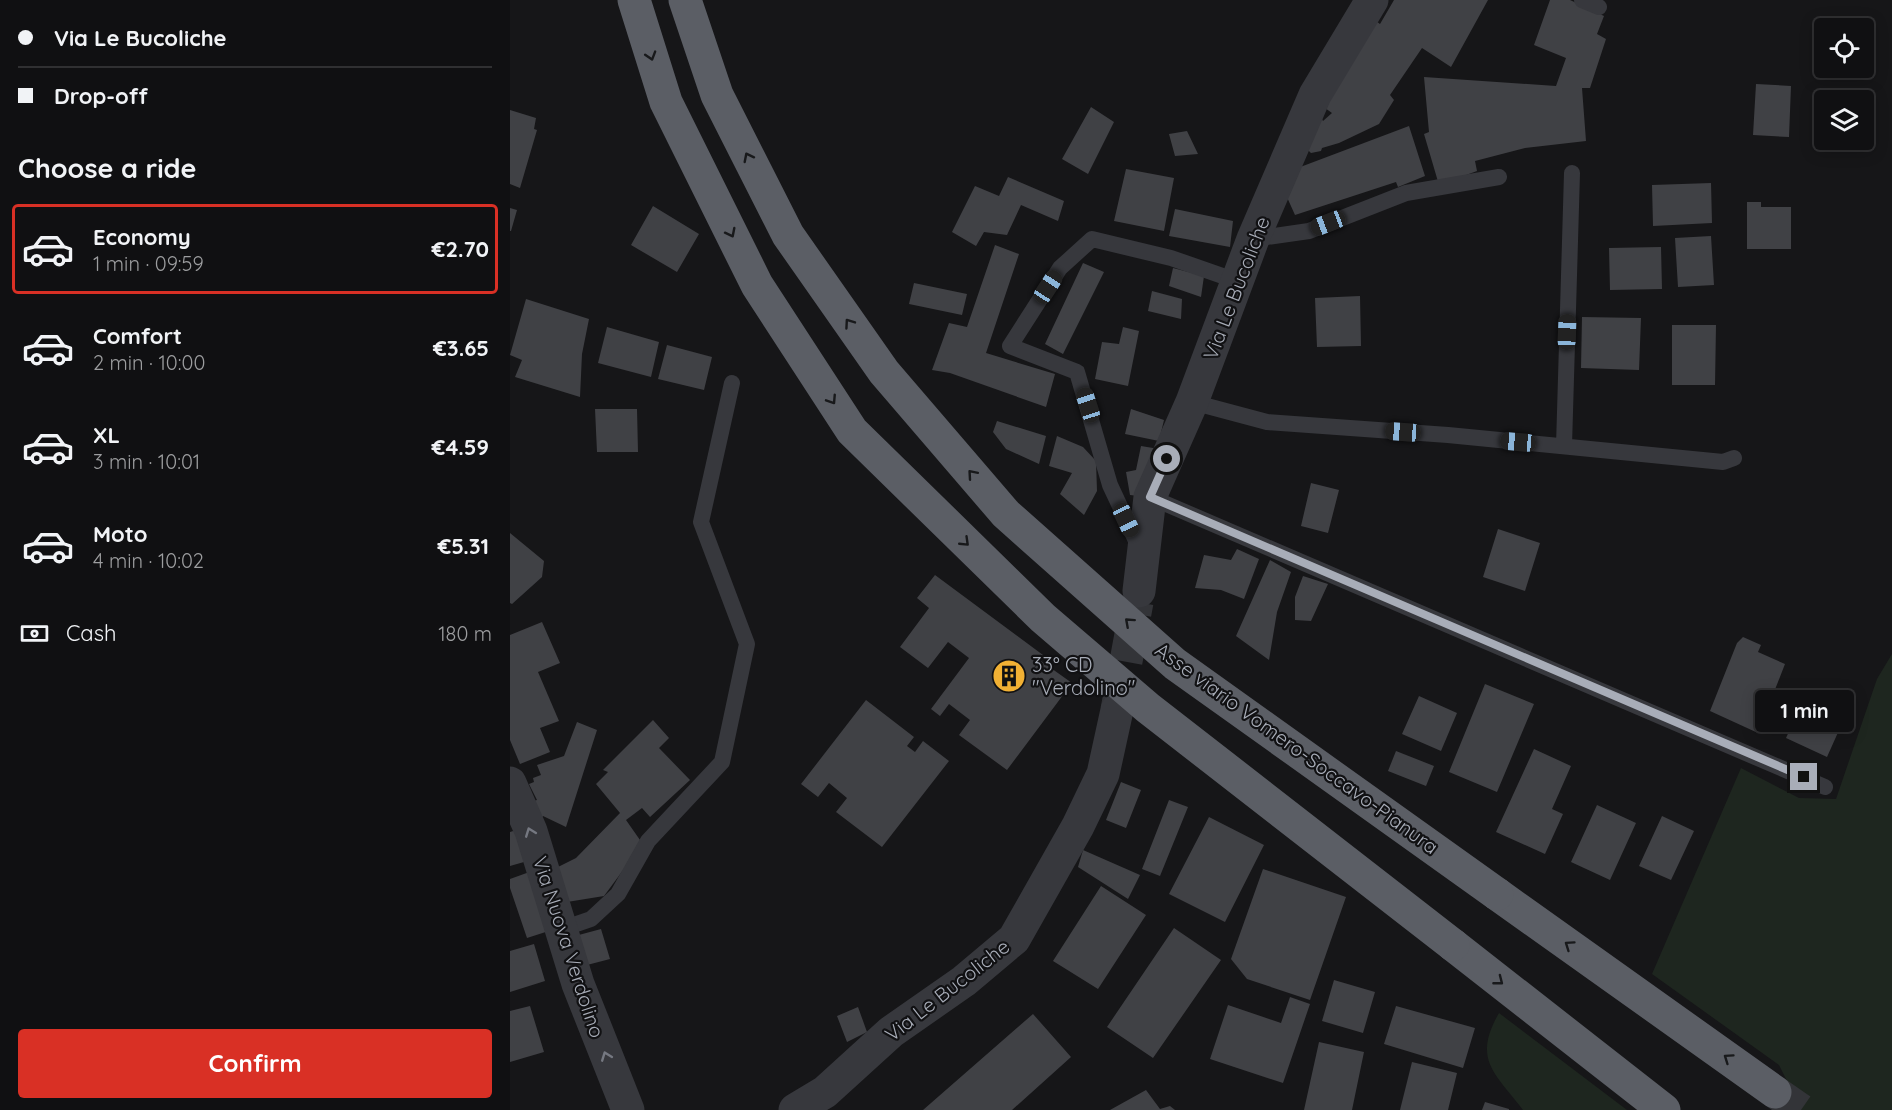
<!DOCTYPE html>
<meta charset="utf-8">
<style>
body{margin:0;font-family:Quicksand,sans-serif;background:#19191b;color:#f1f3f6;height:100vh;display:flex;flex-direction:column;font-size:22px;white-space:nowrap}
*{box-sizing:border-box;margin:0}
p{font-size:20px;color:#9c9d9f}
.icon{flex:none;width:33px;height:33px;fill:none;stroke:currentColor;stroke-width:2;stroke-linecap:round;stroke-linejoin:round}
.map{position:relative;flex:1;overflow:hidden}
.details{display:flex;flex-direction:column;background:#101012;width:510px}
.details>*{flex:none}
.top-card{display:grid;align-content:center;height:132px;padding:0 18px;background:#101012}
.buttons{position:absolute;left:1304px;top:18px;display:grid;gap:12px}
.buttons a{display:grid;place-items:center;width:60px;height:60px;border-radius:6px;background:#101012;box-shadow:0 3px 15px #0003,0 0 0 2px #303032;font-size:30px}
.end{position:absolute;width:27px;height:27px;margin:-14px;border:8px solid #a8adb8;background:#111;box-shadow:0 0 0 3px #111}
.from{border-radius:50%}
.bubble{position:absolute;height:42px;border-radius:6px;background:#101012;box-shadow:0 3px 15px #0003,0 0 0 2px #303032;font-size:20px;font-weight:700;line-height:42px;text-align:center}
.car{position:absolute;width:18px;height:36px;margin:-18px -9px;border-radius:8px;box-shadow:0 0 4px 2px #0007;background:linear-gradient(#222 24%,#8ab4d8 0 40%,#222 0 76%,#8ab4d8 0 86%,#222 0)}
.top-card b{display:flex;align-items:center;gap:21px;height:57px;font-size:22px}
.top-card b+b{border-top:2px solid #303032}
.top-card i{width:15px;height:15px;background:#f1f3f6}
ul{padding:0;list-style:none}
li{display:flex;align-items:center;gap:18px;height:90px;margin:0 12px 9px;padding:0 6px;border:3px solid transparent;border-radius:6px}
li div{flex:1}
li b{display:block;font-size:22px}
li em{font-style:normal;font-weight:700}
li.selected{border-color:#d93025}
li>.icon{width:54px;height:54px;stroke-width:1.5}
h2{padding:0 18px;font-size:27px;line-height:72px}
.pay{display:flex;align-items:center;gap:15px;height:66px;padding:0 18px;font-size:22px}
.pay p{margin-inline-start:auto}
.action{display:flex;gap:12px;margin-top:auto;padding:12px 18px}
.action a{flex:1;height:69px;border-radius:6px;background:#d93025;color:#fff;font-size:24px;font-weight:700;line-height:69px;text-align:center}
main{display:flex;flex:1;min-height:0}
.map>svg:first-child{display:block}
.green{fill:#1e261f}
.building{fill:#404145}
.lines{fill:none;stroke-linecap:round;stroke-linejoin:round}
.minor-tunnel{stroke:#333438;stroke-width:33;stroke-dasharray:33 16;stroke-linecap:butt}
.trunk-tunnel{stroke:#333438;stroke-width:33;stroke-dasharray:33 16;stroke-linecap:butt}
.service{stroke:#37383d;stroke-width:16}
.minor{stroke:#37383d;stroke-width:33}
.trunk{stroke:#5b5e65;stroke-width:33}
.trunk-bridge{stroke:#5b5e65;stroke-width:33}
.oneway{stroke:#18191b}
.oneway2{stroke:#757881}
.route{stroke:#a8adb8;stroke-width:8}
.labels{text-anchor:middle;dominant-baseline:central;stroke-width:4.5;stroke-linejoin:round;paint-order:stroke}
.street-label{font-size:20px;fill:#a8adb8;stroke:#111113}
.poi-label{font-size:20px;fill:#a8adb8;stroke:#111113;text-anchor:start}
</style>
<main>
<section class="details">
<div class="top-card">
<b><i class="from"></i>Via Le Bucoliche</b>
<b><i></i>Drop-off</b>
</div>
<h2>Choose a ride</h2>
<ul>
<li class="selected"><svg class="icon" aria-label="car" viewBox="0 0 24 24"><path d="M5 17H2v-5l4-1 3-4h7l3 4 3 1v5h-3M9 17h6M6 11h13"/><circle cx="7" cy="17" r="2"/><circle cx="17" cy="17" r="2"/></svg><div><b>Economy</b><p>1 min · 09:59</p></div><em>€2.70</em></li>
<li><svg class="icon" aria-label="car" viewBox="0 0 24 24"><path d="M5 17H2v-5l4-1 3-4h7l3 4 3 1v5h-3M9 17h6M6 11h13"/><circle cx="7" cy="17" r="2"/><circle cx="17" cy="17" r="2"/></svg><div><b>Comfort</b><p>2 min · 10:00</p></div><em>€3.65</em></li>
<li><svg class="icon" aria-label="car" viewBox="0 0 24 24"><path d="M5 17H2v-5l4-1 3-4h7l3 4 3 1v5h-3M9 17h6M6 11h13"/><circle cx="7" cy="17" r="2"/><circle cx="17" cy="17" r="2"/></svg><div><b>XL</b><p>3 min · 10:01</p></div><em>€4.59</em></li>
<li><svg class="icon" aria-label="car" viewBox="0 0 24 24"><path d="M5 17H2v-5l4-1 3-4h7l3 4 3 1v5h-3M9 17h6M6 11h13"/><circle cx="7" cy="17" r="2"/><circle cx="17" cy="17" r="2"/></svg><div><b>Moto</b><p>4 min · 10:02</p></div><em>€5.31</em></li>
</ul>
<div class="pay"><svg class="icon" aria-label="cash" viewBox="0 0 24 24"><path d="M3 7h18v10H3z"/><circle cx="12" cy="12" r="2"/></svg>Cash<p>180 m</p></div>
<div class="action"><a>Confirm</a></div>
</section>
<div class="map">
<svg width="1382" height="1110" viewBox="0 0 1382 1110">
<rect width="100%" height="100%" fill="#161618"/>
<path class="green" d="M1382,654V1110H1269L1277,1081L1269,1065L1142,974L1231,768L1289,798L1326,799L1367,679Z
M989,1013L1117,1110H1013C985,1073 962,1060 989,1013Z"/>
<path class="building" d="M884,0H978L941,67L912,48L880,95L884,100L869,124L829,143L812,148L811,151L801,153L794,146L812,119L813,121L822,113L815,108L863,19L870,24Z
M1040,0H1060L1094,16L1087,34L1096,39L1080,88H1072L1076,141L1015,148L965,161L967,171L929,185L914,134L919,132L914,77L1046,86L1056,58L1024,45Z
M1246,84L1281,86L1279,137L1243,135Z
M581,107L604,122L578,174L552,159Z
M0,110L26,118L24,129L27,130L10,188L0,184Z
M899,126L915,176L888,187L886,182L785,215L776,195L785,169Z
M677,131L688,154L665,156L659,134Z
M616,169L664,178L654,231L604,221Z
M498,177L554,201L548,221L511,205L497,235L474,232L466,246L442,232L465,186L489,196Z
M1201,183L1202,223L1143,226L1142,185Z
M1237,202H1251V207H1281V249H1237Z
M143,206L189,234L167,272L121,245Z
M0,208L7,210L1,231H0Z
M665,209L723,221L720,247L659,236Z
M1201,236L1204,285L1168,287L1165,238Z
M485,245L509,254L476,353L545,374L536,407L440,373L422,370L439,323L457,327Z
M1151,247L1152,289L1100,290L1099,248Z
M573,263L594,272L553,354L535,344Z
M663,268L694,276L691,297L659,286Z
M404,283L457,294L452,315L399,304Z
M642,291L672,299L671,319L638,311Z
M850,296L851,346L807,347L805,298Z
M16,299L79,319L72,354L70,397L5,377L12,360L0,355Z
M1072,317L1131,318L1129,370L1071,368Z
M1162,325H1206L1205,385H1162Z
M97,327L149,342L141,377L88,363Z
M613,327L629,331L618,386L585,379L592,342L609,344Z
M157,345L202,357L194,390L148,379Z
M85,409H127L128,452H87Z
M621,409L654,420L649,441L615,434Z
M487,421L536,436L529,464L496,449L483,432Z
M547,436L573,447L586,461L587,491L574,515L550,494L562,473L539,466Z
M631,446L649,449L629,496L620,495L616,472L626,470Z
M801,483L829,490L818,533L791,526Z
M988,529L1030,543L1015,591L973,577Z
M0,533L34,561L32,577L2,604L0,603Z
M727,549L749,559L734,599L711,590L685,588L694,555L721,560Z
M760,560L781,572L767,612L759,660L726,636Z
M425,575L533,655L523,669L531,661L562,683L497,770L449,735L460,720L439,704L430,716L421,709L459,658L438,642L418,668L390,647L419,608L407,598Z
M793,576L818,584L801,621L785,620V597Z
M32,622L50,663L28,672L49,721L30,728L40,752L10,764L0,740V635Z
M1233,637L1251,645L1248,652L1275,664L1248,733L1200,711L1227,643Z
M975,684L1024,704L987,792L939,772Z
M909,696L947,713L931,751L892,734Z
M356,700L404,737L397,746L405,752L413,741L439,761L372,847L326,812L337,798L319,783L308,797L291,784Z
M1293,701L1334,719L1317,757L1276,738Z
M143,720L159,738L149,748L180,780L140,817L132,808L116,820L130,840L114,869L94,896L57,902L48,867L66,858L110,813L86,784L98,772L93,770Z
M67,722L87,730L56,827L33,816L28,823L20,802L27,800L19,784L24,782L23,778L31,775L27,765L54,756Z
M1024,749L1061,766L1042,809L1053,814L1035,854L986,832Z
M886,751L924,766L916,786L878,771Z
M611,782L631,790L616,828L596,820Z
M659,800L678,807L650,876L632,869Z
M1087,805L1126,823L1100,880L1061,862Z
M1152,816L1184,831L1161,880L1129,866Z
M699,817L754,845L715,922L659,894Z
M10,829L21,860L0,866V832Z
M573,850L630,875L618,899L568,867Z
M753,869L836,897L800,1000L737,979L721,959Z
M25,870L45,929L17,938L0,888V879Z
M591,886L636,915L588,989L543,961Z
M664,928L711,960L643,1058L597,1027Z
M91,929L100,959L77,965L65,936Z
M24,944L35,981L0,992V951Z
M824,980L865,992L853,1033L812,1021Z
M780,997L800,1004L773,1083L700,1059L718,1005L771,1023Z
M20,1006L34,1052L0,1062V1011Z
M886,1006L965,1028L953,1068L874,1044Z
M348,1007L357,1032L337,1042L327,1016Z
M523,1014L561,1057L502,1110H413Z
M809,1042L854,1052L842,1110H794Z
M902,1062L947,1073L938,1110H890Z
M636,1090L650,1109L660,1106L665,1110H600Z
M975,1102L999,1109V1110H972Z"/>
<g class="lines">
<path class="minor-tunnel" d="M607,710L627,602"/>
<path class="trunk-tunnel" d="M1265,1092L1291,1110"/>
<path class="service" d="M1072,0L1089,7
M743,239L799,231L896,193L989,177
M682,402L757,422L938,435L1213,462L1224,458
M1054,446L1062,173
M640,497L1315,787
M629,547L600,485L567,372L500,346L550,268L582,239L661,258L727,281
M52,929L81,919L108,894L138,841L212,762L237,644L191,522L222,383"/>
<path class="minor" d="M629,591L640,497L682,402L743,239L805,95L862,0
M0,783L21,831L68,984L118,1110
M285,1110L315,1092L381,1032L454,981L504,939L568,826L593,774L607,710"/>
<path class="trunk" d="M987,894L1265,1092
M943,945L1154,1110"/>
<path class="trunk-bridge" d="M124,0L156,102L247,285L342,431L533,618L638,708L943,945
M175,0L207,95L278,235L374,372L496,514L665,664L987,894"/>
</g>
<defs><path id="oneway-chevron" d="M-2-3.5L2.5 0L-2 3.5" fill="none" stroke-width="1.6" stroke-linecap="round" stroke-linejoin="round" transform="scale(1.5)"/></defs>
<g class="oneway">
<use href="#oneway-chevron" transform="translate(141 56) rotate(73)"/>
<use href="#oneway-chevron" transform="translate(238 157) rotate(-117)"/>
<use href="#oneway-chevron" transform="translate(221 233) rotate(63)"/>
<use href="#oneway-chevron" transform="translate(339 323) rotate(-125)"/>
<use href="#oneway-chevron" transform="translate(322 400) rotate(57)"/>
<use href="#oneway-chevron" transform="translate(462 474) rotate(-131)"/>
<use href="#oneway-chevron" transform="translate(455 542) rotate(44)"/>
<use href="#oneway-chevron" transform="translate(619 622) rotate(-138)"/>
<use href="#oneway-chevron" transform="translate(1059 945) rotate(-145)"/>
<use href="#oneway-chevron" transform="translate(989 981) rotate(38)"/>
<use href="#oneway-chevron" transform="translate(1218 1058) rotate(-145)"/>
</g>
<g class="oneway2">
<use href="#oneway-chevron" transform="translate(20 832) rotate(-111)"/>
<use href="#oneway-chevron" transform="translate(96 1056) rotate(-111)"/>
</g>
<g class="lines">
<path class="route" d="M657,459L640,497L1294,777"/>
</g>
<defs>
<symbol id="building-disc" viewBox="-11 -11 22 22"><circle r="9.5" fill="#f2b134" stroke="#111113"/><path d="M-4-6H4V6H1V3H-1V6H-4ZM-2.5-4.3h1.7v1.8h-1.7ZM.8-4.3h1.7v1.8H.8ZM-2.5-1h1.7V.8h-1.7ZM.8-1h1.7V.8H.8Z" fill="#111"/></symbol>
</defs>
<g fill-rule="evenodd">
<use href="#building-disc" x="480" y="657" width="38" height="38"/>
</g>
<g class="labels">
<g class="street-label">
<text transform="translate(726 288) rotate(-69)">Via Le Bucoliche</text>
<text transform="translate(787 748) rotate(36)">Asse viario Vomero-Soccavo-Pianura</text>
<text transform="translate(59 947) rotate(72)">Via Nuova Verdolino</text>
<text transform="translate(437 990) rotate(-38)">Via Le Bucoliche</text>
</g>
<g class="poi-label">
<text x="522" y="664">33° CD<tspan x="522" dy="23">"Verdolino"</tspan></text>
</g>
</g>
</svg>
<div class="buttons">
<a><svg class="icon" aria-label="locate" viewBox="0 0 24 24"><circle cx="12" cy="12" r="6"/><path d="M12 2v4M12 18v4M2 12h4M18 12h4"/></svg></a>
<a><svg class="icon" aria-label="layers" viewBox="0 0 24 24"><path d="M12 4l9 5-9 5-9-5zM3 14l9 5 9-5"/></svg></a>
</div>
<i class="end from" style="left:657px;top:459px"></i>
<i class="end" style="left:1294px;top:777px"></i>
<div class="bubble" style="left:1245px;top:690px;width:99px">1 min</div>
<i class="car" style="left:818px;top:223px;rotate:249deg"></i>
<i class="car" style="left:538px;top:287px;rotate:33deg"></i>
<i class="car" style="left:1057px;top:332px;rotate:2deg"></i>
<i class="car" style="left:578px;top:405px;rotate:342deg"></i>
<i class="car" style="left:893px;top:432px;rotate:274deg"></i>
<i class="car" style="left:1008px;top:442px;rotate:275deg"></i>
<i class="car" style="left:616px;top:520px;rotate:155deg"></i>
</div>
</main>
